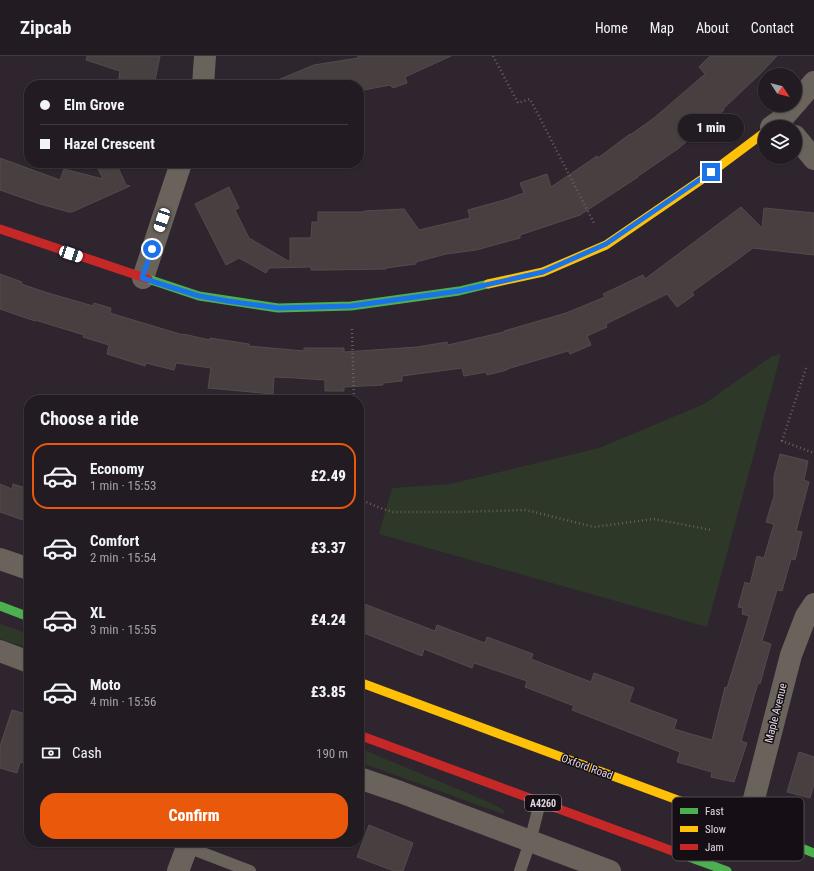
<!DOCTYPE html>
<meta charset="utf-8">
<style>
body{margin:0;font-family:"Roboto Condensed",sans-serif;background:#2a252a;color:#f1f3f6;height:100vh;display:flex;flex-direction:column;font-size:15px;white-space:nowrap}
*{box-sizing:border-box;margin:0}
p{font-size:13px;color:#a2a1a5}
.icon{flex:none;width:22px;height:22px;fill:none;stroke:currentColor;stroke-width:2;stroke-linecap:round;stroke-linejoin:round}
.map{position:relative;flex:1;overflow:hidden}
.details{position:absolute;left:24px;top:339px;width:340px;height:452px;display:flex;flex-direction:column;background:#221c22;border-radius:16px;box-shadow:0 1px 3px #0004,0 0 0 1px #3f3a40}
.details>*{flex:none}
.top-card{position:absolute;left:24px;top:24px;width:340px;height:88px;border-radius:16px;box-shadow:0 1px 3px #0004,0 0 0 1px #3f3a40;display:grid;align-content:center;height:88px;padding:0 16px;background:#221c22}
.needle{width:26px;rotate:126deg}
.buttons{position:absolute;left:758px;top:12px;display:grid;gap:8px}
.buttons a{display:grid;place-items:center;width:44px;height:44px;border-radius:50%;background:#221c22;box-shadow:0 1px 3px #0004,0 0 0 1px #3f3a40;font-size:20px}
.end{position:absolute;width:18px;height:18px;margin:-9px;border:5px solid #1a73e8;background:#fff;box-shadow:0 0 0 2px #fff}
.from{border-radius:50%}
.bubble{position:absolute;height:28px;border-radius:14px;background:#221c22;box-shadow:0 1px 3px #0004,0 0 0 1px #3f3a40;font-size:13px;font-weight:800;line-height:28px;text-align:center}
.car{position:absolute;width:12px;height:24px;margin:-12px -6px;border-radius:5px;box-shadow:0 0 3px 1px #0007;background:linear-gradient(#fff 24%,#345 0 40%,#fff 0 76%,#345 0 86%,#fff 0)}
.top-card b{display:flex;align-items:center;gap:14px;height:38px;font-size:15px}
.top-card b+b{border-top:1px solid #3f3a40}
.top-card i{width:10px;height:10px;background:#f1f3f6}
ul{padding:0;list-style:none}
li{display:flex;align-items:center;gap:12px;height:66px;margin:0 8px 6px;padding:0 8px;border:2px solid transparent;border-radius:16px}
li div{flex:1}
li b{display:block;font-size:15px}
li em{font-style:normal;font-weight:800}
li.active{border-color:#ea580c}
li>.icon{width:36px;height:36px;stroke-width:1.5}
h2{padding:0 16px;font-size:18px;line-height:48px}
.pay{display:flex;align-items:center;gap:10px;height:44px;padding:0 16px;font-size:15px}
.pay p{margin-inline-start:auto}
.action{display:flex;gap:8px;margin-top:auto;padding:8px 16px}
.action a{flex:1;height:46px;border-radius:16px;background:#ea580c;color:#fff;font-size:16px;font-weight:800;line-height:46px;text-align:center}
header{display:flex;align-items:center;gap:24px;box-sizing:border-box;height:56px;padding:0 20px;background:#221c22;border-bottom:1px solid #3f3a40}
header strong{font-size:19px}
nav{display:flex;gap:22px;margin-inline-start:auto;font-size:14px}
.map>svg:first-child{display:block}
.green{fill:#2d3829}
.building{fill:#473f40;stroke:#544b4d}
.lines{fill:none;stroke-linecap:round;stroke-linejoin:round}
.path{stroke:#686161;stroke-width:2.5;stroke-dasharray:1 3;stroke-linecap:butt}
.lane{stroke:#6a635c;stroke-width:12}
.street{stroke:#6a635c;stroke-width:22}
.fast{stroke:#4caf50;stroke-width:9}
.slow{stroke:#ffc107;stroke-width:9}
.jam{stroke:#c62828;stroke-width:9}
.route{stroke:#1a73e8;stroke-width:5}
.labels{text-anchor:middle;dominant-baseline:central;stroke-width:3;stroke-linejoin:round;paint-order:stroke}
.shield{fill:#150e15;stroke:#a49ba4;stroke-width:1}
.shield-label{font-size:10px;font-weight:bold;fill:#e2d7e1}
.street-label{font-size:11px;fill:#e2d7e1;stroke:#150e15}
.key{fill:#150e15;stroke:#524a52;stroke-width:1}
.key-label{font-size:11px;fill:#e2d7e1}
</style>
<header>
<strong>Zipcab</strong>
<nav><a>Home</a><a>Map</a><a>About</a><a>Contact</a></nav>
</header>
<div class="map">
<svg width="814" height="815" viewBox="0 0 814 815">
<rect width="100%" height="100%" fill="#2e252e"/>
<path class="green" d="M781,298L707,571L379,478L392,432L450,428L599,392L704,348L772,300Z
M0,568L29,578V592L0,583Z
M359,692L491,747L504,754L503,758L359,706Z"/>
<path class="building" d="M87,0H160L154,29H118L120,15L86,4Z
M358,0H451L405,21L407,27L393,32L390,29L359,35V29H266L314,9L358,2Z
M710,0H777L760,18L723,53L724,54L707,68L679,92L637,121H638L580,159L520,179V182L476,194L446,198L416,206V208L386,212V213L327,214H311V211L269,212L266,217L239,202L226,209L195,148L229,131L239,152L235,154L249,182L290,206V182H311L312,166H318V156H364V155L404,153L419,174L470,162L468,154L504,144L524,137L520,127L547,118L551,131L597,100L598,102L630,78V79L654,62L705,18L699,11Z
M0,102L60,124L64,113L103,123L95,107H116L126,129L130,130L72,156H69L40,148L0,134Z
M741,151L762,172L764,152L814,157V199L753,192L737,204L692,236L694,239L677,251L667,238L606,268L607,271L587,280L591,289L570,298L568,295L507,313V314L487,319L486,316L464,320L462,312L402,320V325L383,327V329L344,331V335H325V324L296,322L274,321L273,338L208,332L211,312L176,307L174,314L146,307L145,310L107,298L109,289L83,281L84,279L35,264V265L0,253V218L22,226L21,228L48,237L93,250L94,247L111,252L110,257L183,279V278L210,284V282L249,288V290L304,295V292H344V296L417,291L447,286L448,289L504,276V275L566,257L605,241L603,238L643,219L645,223Z
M780,398L808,405L804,424L809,426L796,475L802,476L795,504L791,503L782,535L777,534L762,585L771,588L760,628L758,627L741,685L747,687L734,726L711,721L712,716L677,706L680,696L572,654L574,650L525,631L527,625L474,607L472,612L424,593L422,600L359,575V546L435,575L437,569L485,587L487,581L533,598L531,603L591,626L594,617L634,632L629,646L677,664L674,673L712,684L725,631L727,632L749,560L742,558L743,552L738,551L745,526L750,528L757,500L764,502L774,468L766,466L774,440V421Z
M0,428L12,433L13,428L29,433V466L0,456Z
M12,654L29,659V709L20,706L17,717L0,712V690Z
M799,696L814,701V728L810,742L787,736Z
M369,769L413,787L403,815H394L357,801Z"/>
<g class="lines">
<path class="path" d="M493,0L518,47L530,43L595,169
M352,273L354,344
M806,312L782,385L814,397
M359,443L383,453L393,456H459L526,454L594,471L654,463L712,474"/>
<path class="lane" d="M174,786L250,815
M520,815L530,786L540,746"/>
<path class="street" d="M203,29L205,0
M795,48L814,26
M771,71L781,64L794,49
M795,80L814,103
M143,222L181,107
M0,503L29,513
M0,595L29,606
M359,722L400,736L610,815
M747,770L791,599L806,560L814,548
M178,815L189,786"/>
<path class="fast" d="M148,223L199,240L278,252L351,250L459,235L488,228
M0,550L29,561
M683,746L747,770L814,797
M678,797L727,815"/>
<path class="slow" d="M488,228L543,216L606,189L701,124L765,76
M359,626L683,746"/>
<path class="jam" d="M0,173L148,223
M359,679L678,797"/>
</g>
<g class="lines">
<path class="route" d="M152,193L142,222L199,240L228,245L278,252L351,250L459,235L543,216L606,188L711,116"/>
</g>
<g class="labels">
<rect class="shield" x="525" y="739" width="36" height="16" rx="3"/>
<g class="shield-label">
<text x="543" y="747">A4260</text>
</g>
<g class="street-label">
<text transform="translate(776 657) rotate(-76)">Maple Avenue</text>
<text transform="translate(587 711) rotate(20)">Oxford Road</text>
</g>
</g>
<rect x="672" y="741" width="132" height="64" rx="6" class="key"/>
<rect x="680" y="752" width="18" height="6" fill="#4caf50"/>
<rect x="680" y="770" width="18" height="6" fill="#ffc107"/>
<rect x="680" y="788" width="18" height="6" fill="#c62828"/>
<g class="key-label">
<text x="705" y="759">Fast</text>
<text x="705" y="777">Slow</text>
<text x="705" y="795">Jam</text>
</g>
</svg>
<div class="buttons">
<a><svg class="needle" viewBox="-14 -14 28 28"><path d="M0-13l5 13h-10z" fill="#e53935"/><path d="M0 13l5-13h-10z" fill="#a2a1a5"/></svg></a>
<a><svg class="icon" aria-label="layers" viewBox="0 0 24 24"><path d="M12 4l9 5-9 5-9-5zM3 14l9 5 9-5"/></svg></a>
</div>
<i class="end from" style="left:152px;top:193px"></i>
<i class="end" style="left:711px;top:116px"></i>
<div class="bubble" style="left:678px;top:58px;width:66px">1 min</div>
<i class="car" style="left:162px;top:164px;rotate:199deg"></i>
<i class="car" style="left:71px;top:198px;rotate:109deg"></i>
<div class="top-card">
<b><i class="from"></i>Elm Grove</b>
<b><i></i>Hazel Crescent</b>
</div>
<section class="details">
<h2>Choose a ride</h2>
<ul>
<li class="active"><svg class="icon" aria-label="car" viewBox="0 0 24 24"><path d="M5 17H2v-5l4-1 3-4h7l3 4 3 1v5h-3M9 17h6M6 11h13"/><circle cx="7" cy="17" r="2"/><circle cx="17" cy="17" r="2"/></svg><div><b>Economy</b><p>1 min · 15:53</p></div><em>£2.49</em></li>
<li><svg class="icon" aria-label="car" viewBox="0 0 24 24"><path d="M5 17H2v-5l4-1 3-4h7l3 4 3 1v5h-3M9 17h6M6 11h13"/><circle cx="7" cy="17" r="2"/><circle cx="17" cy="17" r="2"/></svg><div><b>Comfort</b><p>2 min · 15:54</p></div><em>£3.37</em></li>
<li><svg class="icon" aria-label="car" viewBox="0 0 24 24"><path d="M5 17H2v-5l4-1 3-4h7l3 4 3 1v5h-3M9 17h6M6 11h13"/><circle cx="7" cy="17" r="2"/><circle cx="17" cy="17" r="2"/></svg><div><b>XL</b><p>3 min · 15:55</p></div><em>£4.24</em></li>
<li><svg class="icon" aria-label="car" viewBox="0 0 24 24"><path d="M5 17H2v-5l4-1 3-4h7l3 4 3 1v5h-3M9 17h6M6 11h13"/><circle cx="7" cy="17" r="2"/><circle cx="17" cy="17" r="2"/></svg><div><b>Moto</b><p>4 min · 15:56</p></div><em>£3.85</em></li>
</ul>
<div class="pay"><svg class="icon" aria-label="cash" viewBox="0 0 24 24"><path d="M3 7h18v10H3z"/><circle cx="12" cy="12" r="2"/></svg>Cash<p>190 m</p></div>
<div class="action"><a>Confirm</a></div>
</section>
</div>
